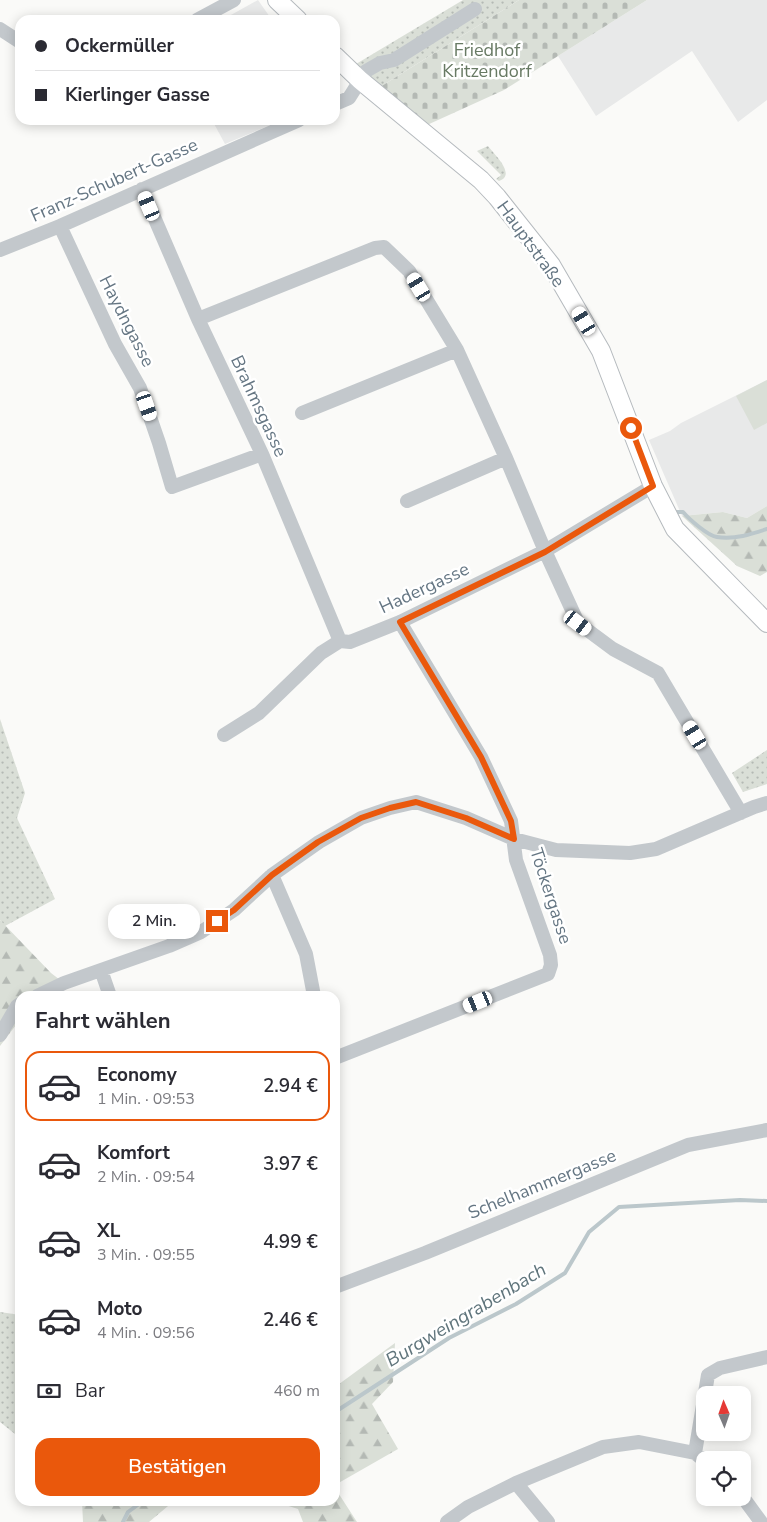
<!DOCTYPE html>
<html lang="de">
<meta charset="utf-8">
<style>
body{margin:0;font-family:"Nunito Sans",sans-serif;background:#f2f2f3;color:#2b2b33;height:100vh;display:flex;flex-direction:column;font-size:19px;white-space:nowrap}
*{box-sizing:border-box;margin:0}
p{font-size:16px;color:#7c7c81}
.icon{flex:none;width:28px;height:28px;fill:none;stroke:currentColor;stroke-width:2;stroke-linecap:round;stroke-linejoin:round}
.map{position:relative;flex:1;overflow:hidden}
.sheet{position:absolute;left:15px;top:991px;width:325px;height:515px;display:flex;flex-direction:column;background:#fff;border-radius:15px;box-shadow:0 2px 12px #0003}
.sheet>*{flex:none}
.banner{position:absolute;left:15px;top:15px;width:325px;height:110px;border-radius:15px;box-shadow:0 2px 12px #0003;display:grid;align-content:center;height:110px;padding:0 20px;background:#fff}
.needle{width:32px;rotate:358deg}
.tools{position:absolute;left:696px;top:1386px;display:grid;gap:10px}
.tools a{display:grid;place-items:center;width:55px;height:55px;border-radius:10px;background:#fff;box-shadow:0 2px 12px #0003;font-size:25px}
.end{position:absolute;width:22px;height:22px;margin:-11px;border:6px solid #ea580c;background:#fff;box-shadow:0 0 0 2px #fff}
.from{border-radius:50%}
.bubble{position:absolute;height:35px;border-radius:15px;background:#fff;box-shadow:0 2px 12px #0003;font-size:16px;font-weight:600;line-height:35px;text-align:center}
.car{position:absolute;width:15px;height:30px;margin:-15px -8px;border-radius:6px;box-shadow:0 0 4px 1px #0007;background:linear-gradient(#fff 24%,#345 0 40%,#fff 0 76%,#345 0 86%,#fff 0)}
.banner b{display:flex;align-items:center;gap:18px;height:48px;font-size:19px}
.banner b+b{border-top:1px solid #e1e1e2}
.banner i{width:12px;height:12px;background:#2b2b33}
ul{padding:0;list-style:none}
li{display:flex;align-items:center;gap:15px;height:70px;margin:0 10px 8px;padding:0 10px;border:2px solid transparent;border-radius:15px}
li div{flex:1}
li b{display:block;font-size:19px}
li em{font-style:normal;font-weight:600}
li.current{border-color:#ea580c}
li>.icon{width:45px;height:45px;stroke-width:1.5}
h2{padding:0 20px;font-size:22px;line-height:60px}
.pay{display:flex;align-items:center;gap:12px;height:55px;padding:0 20px;font-size:19px}
.pay p{margin-inline-start:auto}
.button{display:flex;gap:10px;margin-top:auto;padding:10px 20px}
.button a{flex:1;height:58px;border-radius:15px;background:#ea580c;color:#fff;font-size:20px;font-weight:600;line-height:58px;text-align:center}
.map>svg:first-child{display:block}
.built{fill:#e8e9e9}
.green{fill:url(#green-dots)}
.forest{fill:url(#forest-firs)}
.cemetery{fill:url(#cemetery-stones)}
.pitch{fill:#dadfd7}
.lines{fill:none;stroke-linecap:round;stroke-linejoin:round}
.stream{stroke:#bbc7cb;stroke-width:4}
.major-casing{stroke:#b5babe;stroke-width:20}
.minor{stroke:#c3c8cc;stroke-width:14}
.major{stroke:#fff;stroke-width:18}
.route{stroke:#ea580c;stroke-width:6}
.labels{text-anchor:middle;dominant-baseline:central;stroke-width:5;stroke-linejoin:round;paint-order:stroke}
.park-label{font-size:18px;fill:#687a64;stroke:#fff}
.street-label{font-size:18px;fill:#657683;stroke:#fff}
.water-label{font-size:19px;font-style:italic;fill:#60757c;stroke:#fff}
</style>
<div class="map">
<svg width="767" height="1522" viewBox="0 0 767 1522">
<defs>
<pattern id="green-dots" width="8" height="8" patternUnits="userSpaceOnUse" patternTransform="scale(1.25)"><rect width="8" height="8" fill="#dadfd7"/><path d="M2 2h.1M6 6h.1" fill="none" stroke="#b4b9b4" stroke-width="1.8" stroke-linecap="round"/></pattern>
<pattern id="forest-firs" width="22" height="20" patternUnits="userSpaceOnUse" patternTransform="scale(1.25)"><rect width="22" height="20" fill="#dadfd7"/><path d="M5 1l3.5 6h-7zM16 11l3.5 6h-7z" fill="#b4b9b4"/></pattern>
<pattern id="cemetery-stones" width="16" height="16" patternUnits="userSpaceOnUse" patternTransform="scale(1.25)"><rect width="16" height="16" fill="#dadfd7"/><path d="M2 7V4a2 2 0 0 1 4 0v3zM10 15v-3a2 2 0 0 1 4 0v3z" fill="#b4b9b4"/></pattern>
</defs>
<rect width="100%" height="100%" fill="#fafaf8"/>
<path class="built" d="M258,0L272,20H222Z
M647,0H767V100L738,122L692,51L596,116L558,56Z
M212,120H282L225,144Z
M767,380V506L747,518L723,512L682,516L649,440L670,431L681,423Z"/>
<path class="green" d="M463,0H519L380,87L356,64Z
M488,146C494,154 517,175 499,181L496,179L501,175L477,151Z
M0,719L25,793L17,818L55,899L5,926L0,920Z
M767,750V784L743,792L732,773Z
M0,1312L20,1315V1438L0,1422Z"/>
<path class="forest" d="M767,506V572L760,576L737,566L682,516L723,512L747,518Z
M0,920L51,973L64,983L61,996H20V1023L16,1025L0,1046Z
M395,1343L393,1382L372,1404L398,1449L335,1485V1387Z
M335,1488L357,1522H303L298,1509L273,1501H335Z
M82,1501H174L149,1522H83Z"/>
<path class="cemetery" d="M519,0H647L504,90L427,125L380,87Z"/>
<path class="pitch" d="M767,380V423L754,430L736,396Z"/>
<g class="lines">
<path class="stream" d="M675,512H683C689,519 708,536 717,537C734,540 752,534 767,529
M335,1412L449,1338L516,1304L565,1273L589,1232L619,1207L740,1200L767,1201
M123,1522L128,1512L143,1501"/>
<defs>
<path id="major" d="M277,0L298,20
M335,56L360,80L481,180L497,197L551,265L601,351L653,486L675,529L767,623"/>
</defs>
<use href="#major" class="major-casing"/>
<path class="minor" d="M197,20L234,0
M0,29L20,42
M335,104L349,98L366,71L380,63L394,60L475,9
M142,189L198,319L262,454L340,641
M60,226L115,344L140,388L159,443L172,487L262,454
M0,250L60,226L299,120
M198,319L375,248L384,247L409,271L457,350L506,458L545,551L578,623L613,649L658,673L741,813
M302,413L457,350
M407,501L506,458
M224,735L259,713L321,653L340,641L350,642L400,622L545,551L653,486
M272,875L306,954L314,996
M101,970L110,996
M37,996L64,983L169,946L201,932L234,910L272,875L319,842L361,818L390,808L416,802L466,818L514,839L556,850L630,853L656,849L754,807L767,803
M0,1035L17,1006L20,1004
M335,1058L548,974L551,965L550,955L516,860L511,821L481,757L400,622
M335,1287L425,1253L688,1145L767,1130
M695,1453L708,1375L720,1368L767,1357
M516,1483L548,1522
M742,1496L761,1522
M447,1522L468,1507L516,1483L603,1447L639,1442L695,1453L705,1461"/>
<use href="#major" class="major"/>
</g>
<g class="lines">
<path class="route" d="M217,921L234,910L272,875L318,842L361,818L390,808L416,802L466,818L514,839L511,821L481,757L400,622L545,552L653,486L631,428"/>
</g>
<g class="labels">
<g class="park-label">
<text x="487" y="50">Friedhof<tspan x="487" dy="21">Kritzendorf</tspan></text>
</g>
<g class="street-label">
<text transform="translate(114 180) rotate(-24)">Franz-Schubert-Gasse</text>
<text transform="translate(531 244) rotate(54)">Hauptstraße</text>
<text transform="translate(127 321) rotate(63)">Haydngasse</text>
<text transform="translate(259 406) rotate(65)">Brahmsgasse</text>
<text transform="translate(424 588) rotate(-25)">Hadergasse</text>
<text transform="translate(551 896) rotate(72)">Töckergasse</text>
<text transform="translate(542 1184) rotate(-22)">Schelhammergasse</text>
</g>
<g class="water-label">
<text transform="translate(466 1315) rotate(-31)">Burgweingrabenbach</text>
</g>
</g>
</svg>
<div class="tools">
<a><svg class="needle" viewBox="-14 -14 28 28"><path d="M0-13l5 13h-10z" fill="#e53935"/><path d="M0 13l5-13h-10z" fill="#7c7c81"/></svg></a>
<a><svg class="icon" aria-label="locate" viewBox="0 0 24 24"><circle cx="12" cy="12" r="6"/><path d="M12 2v4M12 18v4M2 12h4M18 12h4"/></svg></a>
</div>
<i class="end from" style="left:631px;top:428px"></i>
<i class="end" style="left:217px;top:921px"></i>
<div class="bubble" style="left:108px;top:904px;width:92px">2 Min.</div>
<i class="car" style="left:149px;top:206px;rotate:337deg"></i>
<i class="car" style="left:419px;top:287px;rotate:329deg"></i>
<i class="car" style="left:584px;top:321px;rotate:329deg"></i>
<i class="car" style="left:147px;top:406px;rotate:161deg"></i>
<i class="car" style="left:578px;top:623px;rotate:127deg"></i>
<i class="car" style="left:695px;top:735px;rotate:329deg"></i>
<i class="car" style="left:478px;top:1002px;rotate:248deg"></i>
<div class="banner">
<b><i class="from"></i>Ockermüller</b>
<b><i></i>Kierlinger Gasse</b>
</div>
<section class="sheet">
<h2>Fahrt wählen</h2>
<ul>
<li class="current"><svg class="icon" aria-label="car" viewBox="0 0 24 24"><path d="M5 17H2v-5l4-1 3-4h7l3 4 3 1v5h-3M9 17h6M6 11h13"/><circle cx="7" cy="17" r="2"/><circle cx="17" cy="17" r="2"/></svg><div><b>Economy</b><p>1 Min. · 09:53</p></div><em>2.94 €</em></li>
<li><svg class="icon" aria-label="car" viewBox="0 0 24 24"><path d="M5 17H2v-5l4-1 3-4h7l3 4 3 1v5h-3M9 17h6M6 11h13"/><circle cx="7" cy="17" r="2"/><circle cx="17" cy="17" r="2"/></svg><div><b>Komfort</b><p>2 Min. · 09:54</p></div><em>3.97 €</em></li>
<li><svg class="icon" aria-label="car" viewBox="0 0 24 24"><path d="M5 17H2v-5l4-1 3-4h7l3 4 3 1v5h-3M9 17h6M6 11h13"/><circle cx="7" cy="17" r="2"/><circle cx="17" cy="17" r="2"/></svg><div><b>XL</b><p>3 Min. · 09:55</p></div><em>4.99 €</em></li>
<li><svg class="icon" aria-label="car" viewBox="0 0 24 24"><path d="M5 17H2v-5l4-1 3-4h7l3 4 3 1v5h-3M9 17h6M6 11h13"/><circle cx="7" cy="17" r="2"/><circle cx="17" cy="17" r="2"/></svg><div><b>Moto</b><p>4 Min. · 09:56</p></div><em>2.46 €</em></li>
</ul>
<div class="pay"><svg class="icon" aria-label="cash" viewBox="0 0 24 24"><path d="M3 7h18v10H3z"/><circle cx="12" cy="12" r="2"/></svg>Bar<p>460 m</p></div>
<div class="button"><a>Bestätigen</a></div>
</section>
</div>
